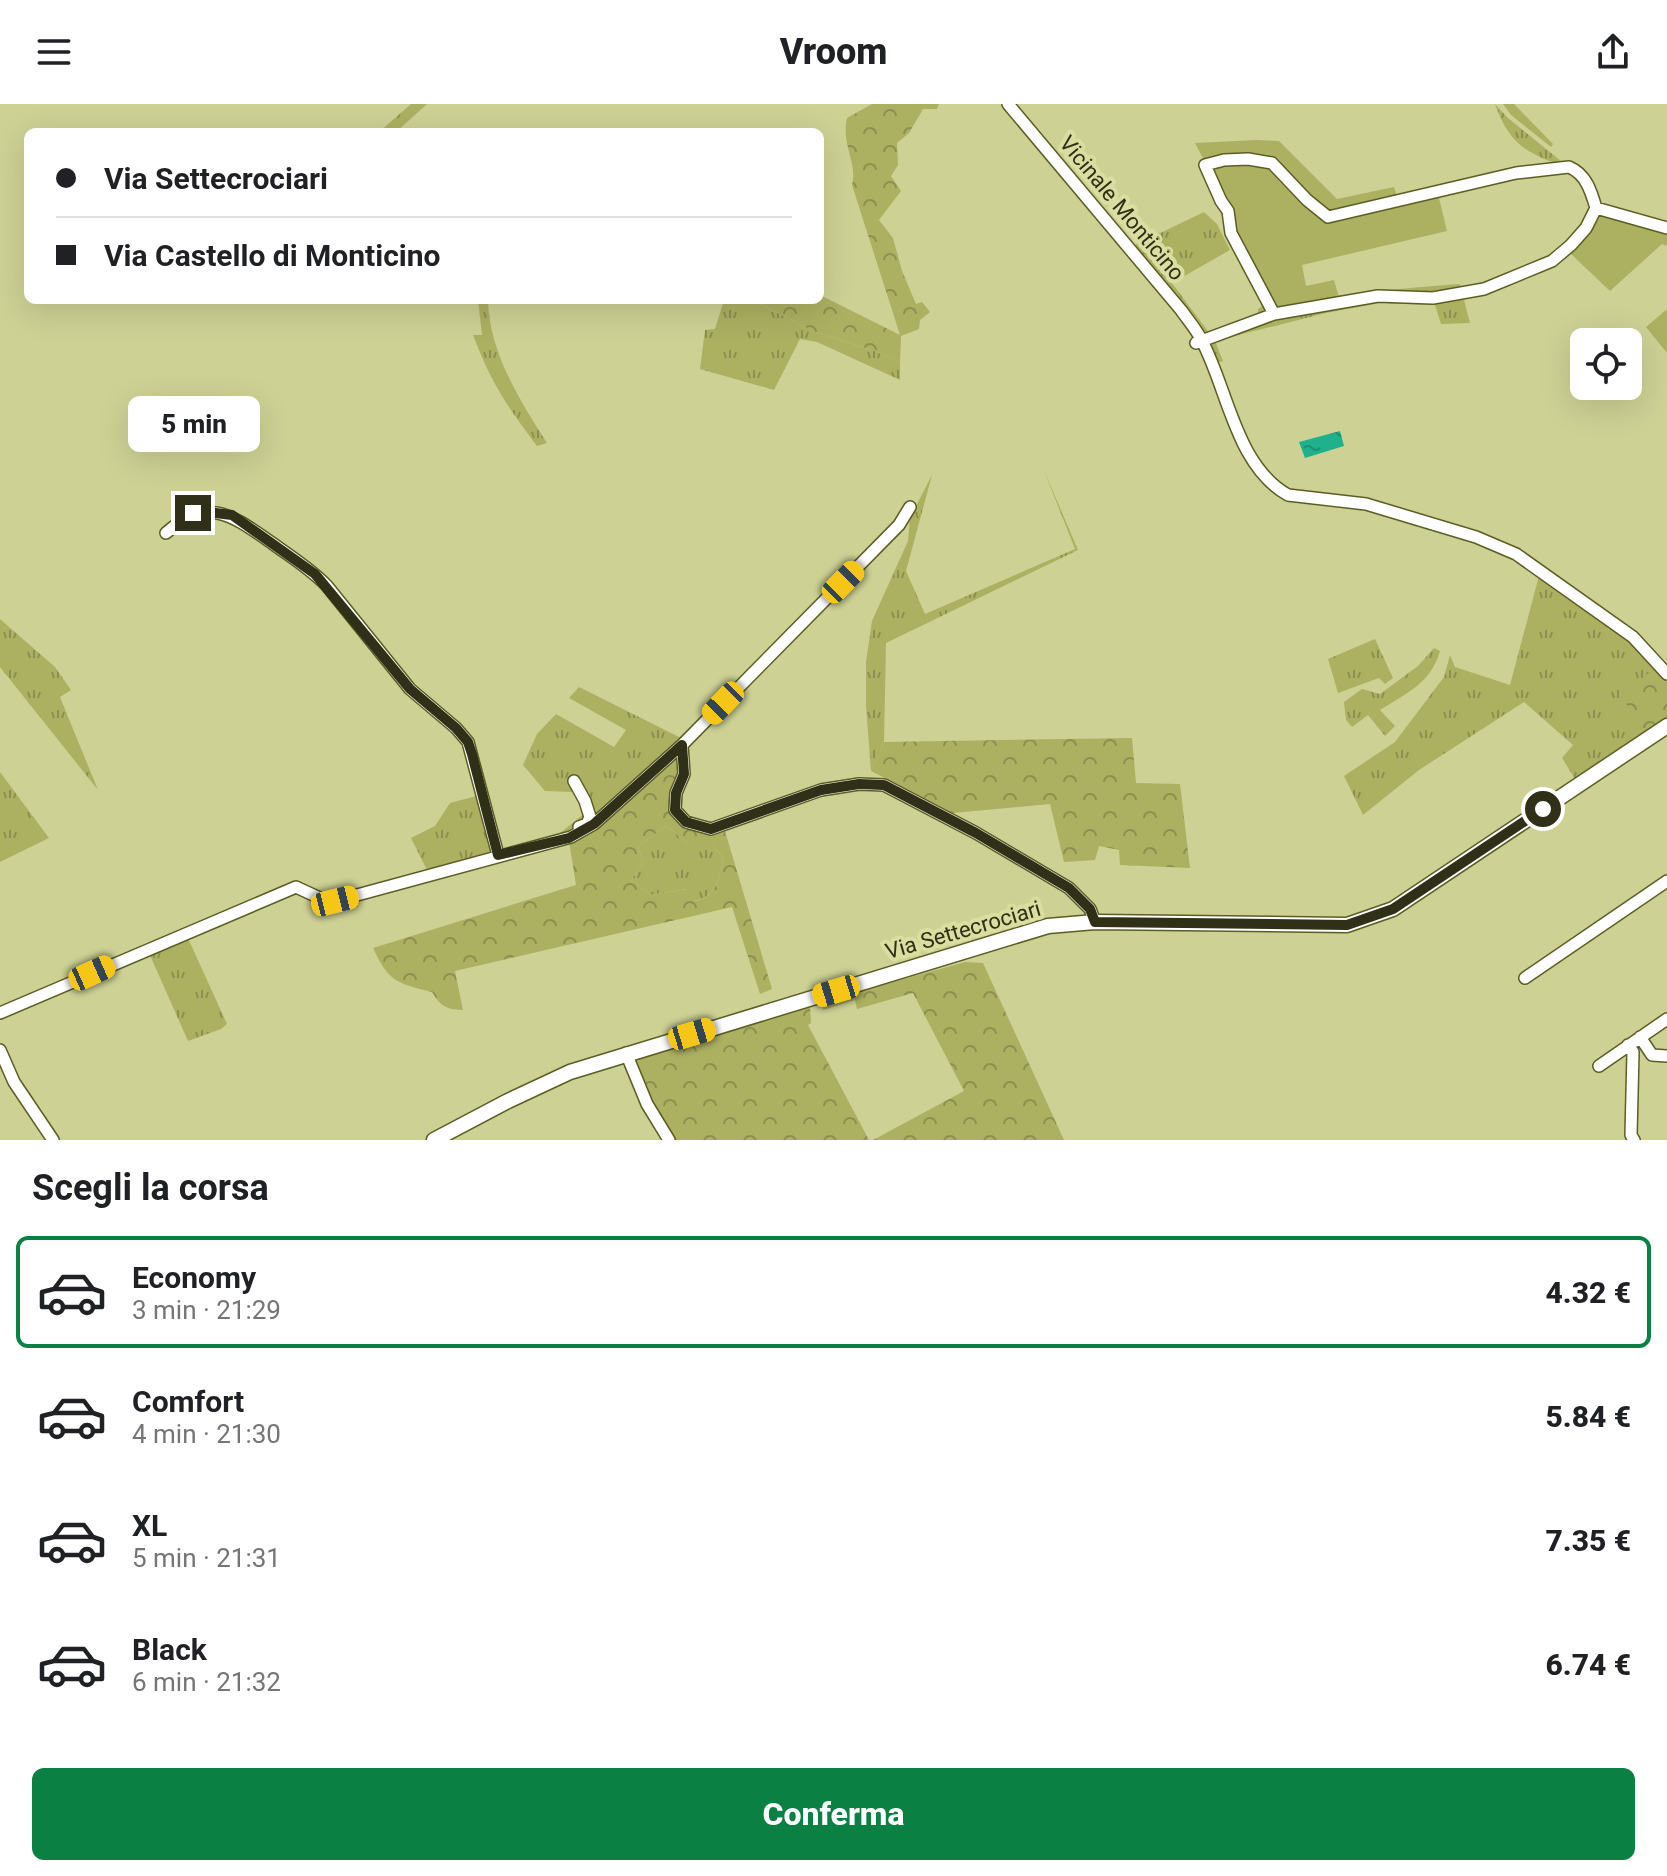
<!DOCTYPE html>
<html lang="it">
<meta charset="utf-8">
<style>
body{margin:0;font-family:Roboto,sans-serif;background:#f2f2f2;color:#202124;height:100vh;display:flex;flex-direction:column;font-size:30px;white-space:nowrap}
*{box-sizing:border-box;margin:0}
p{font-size:26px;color:#757577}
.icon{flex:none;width:44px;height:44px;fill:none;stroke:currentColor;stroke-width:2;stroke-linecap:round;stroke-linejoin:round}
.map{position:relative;height:1036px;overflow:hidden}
.sheet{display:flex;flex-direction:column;background:#fff;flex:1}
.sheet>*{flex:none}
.hud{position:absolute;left:24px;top:24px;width:800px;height:176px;border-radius:12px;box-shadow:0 8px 32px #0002;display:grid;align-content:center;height:176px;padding:0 32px;background:#fff}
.tools{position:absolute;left:1570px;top:224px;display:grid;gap:16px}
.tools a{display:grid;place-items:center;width:72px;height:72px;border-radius:12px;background:#fff;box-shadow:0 8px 32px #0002;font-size:40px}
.end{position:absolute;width:36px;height:36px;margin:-18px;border:10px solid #2f3017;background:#fff;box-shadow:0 0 0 4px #fff}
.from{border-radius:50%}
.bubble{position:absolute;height:56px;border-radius:12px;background:#fff;box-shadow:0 8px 32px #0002;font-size:26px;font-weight:800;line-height:56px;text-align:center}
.car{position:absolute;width:24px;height:48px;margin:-24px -12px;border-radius:10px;box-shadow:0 0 6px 2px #0007;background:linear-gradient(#f5c518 24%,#345 0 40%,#f5c518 0 76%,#345 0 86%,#f5c518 0)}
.hud b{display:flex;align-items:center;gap:28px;height:76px;font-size:30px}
.hud b+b{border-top:2px solid #e0e0e0}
.hud i{width:20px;height:20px;background:#202124}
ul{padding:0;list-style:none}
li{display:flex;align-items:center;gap:24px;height:112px;margin:0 16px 12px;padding:0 16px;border:4px solid transparent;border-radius:12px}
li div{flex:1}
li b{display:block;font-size:30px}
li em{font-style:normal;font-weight:800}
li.active{border-color:#0b8043}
li>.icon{width:72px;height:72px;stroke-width:1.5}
h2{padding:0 32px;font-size:36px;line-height:96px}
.primary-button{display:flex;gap:16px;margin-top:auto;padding:16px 32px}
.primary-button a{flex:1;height:92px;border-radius:12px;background:#0b8043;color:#fff;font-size:32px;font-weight:800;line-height:92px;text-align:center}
header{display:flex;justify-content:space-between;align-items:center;height:104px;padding:0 32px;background:#fff;font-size:36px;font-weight:800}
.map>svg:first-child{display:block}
.grass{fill:url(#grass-tufts)}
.forest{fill:url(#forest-crowns);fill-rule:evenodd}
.garden{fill:#acb061}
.water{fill:url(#water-ripples)}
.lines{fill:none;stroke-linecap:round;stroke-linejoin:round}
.minor-casing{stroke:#5c5d23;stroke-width:14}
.major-casing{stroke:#5c5d23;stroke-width:17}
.minor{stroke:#fff;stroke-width:11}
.major{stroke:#fff;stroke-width:14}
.route{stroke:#2f3017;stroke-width:10}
.labels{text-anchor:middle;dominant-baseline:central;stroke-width:8;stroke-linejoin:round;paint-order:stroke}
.street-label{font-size:22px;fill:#2f3017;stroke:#dadea0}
</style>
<header><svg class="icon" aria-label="menu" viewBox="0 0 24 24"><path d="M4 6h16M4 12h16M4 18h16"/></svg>Vroom<svg class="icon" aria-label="share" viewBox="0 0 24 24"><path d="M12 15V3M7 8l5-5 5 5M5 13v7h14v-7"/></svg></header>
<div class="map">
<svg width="1667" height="1036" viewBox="0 0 1667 1036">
<defs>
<pattern id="grass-tufts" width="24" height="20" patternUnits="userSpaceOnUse" patternTransform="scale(2)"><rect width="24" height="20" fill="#acb061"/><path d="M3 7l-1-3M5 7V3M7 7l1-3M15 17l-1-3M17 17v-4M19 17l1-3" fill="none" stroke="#8c904f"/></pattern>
<pattern id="forest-crowns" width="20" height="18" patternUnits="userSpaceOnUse" patternTransform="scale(2)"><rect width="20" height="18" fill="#acb061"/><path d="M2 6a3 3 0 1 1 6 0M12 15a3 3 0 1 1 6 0" fill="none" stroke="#8c904f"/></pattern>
<pattern id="water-ripples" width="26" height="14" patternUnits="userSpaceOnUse" patternTransform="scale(2)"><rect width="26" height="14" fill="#1fb08c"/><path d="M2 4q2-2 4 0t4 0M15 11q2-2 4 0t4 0" fill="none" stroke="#1c9071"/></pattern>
</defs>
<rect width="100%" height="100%" fill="#cdd194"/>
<path class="grass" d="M411,0H427L396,28H379Z
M1495,0L1508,14L1572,66C1531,50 1511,45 1495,0Z
M1503,0H1514L1553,40L1551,43L1511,11Z
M1204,108L1217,120L1230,146L1172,179L1210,230L1259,210L1258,205L1266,199C1331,194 1395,184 1460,180L1470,219L1441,220L1435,201L1380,199L1326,209L1215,237L1223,257L1217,259L1131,143Z
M478,196H488C489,248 520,297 547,339L537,342C507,302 491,279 473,231H482Z
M724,196H752L815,228L875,247L900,259V276L817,238L800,235L774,286L700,265L705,226L715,225Z
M1043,364L1078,446L886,539L884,638L871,667L866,602V558L872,517L908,437L910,414L932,371L906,467L925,510L1075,445Z
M1540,468L1635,540L1655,564L1647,631L1577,678L1562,654L1573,641L1524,598L1419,666L1363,711L1344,672L1395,638L1444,573L1450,551L1455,563L1510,581Z
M0,515L55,563L71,586L60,593L98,686L0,563Z
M1375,535L1393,574L1385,580L1379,574L1338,589L1328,555Z
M1434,544L1440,547C1431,579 1407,589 1380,606L1395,622L1385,632L1368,611L1352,623L1346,616L1344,598L1362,585L1380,590L1418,562Z
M579,583L681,634C648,676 598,716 549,738L586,708L572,688L545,687L523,661L537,630L556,610L614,643L626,626L569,594Z
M0,668L49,734L0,758Z
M480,691L500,750L430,772L411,734L435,722L450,699Z
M666,722L689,740H712L724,755C719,773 716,795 693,797L687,785L650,791L631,776L643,760L638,742Z
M187,832L227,920L221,925L188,937L149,849Z"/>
<path class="forest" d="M872,0H939L937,5H923L909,29L897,39L898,61L891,72L901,87L879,116L893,134L902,167L916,200L922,198L930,208L920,216L919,225L901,232L900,259L875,247L815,228L752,196H820V191L900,231L852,81C858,59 841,42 847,14Z
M1655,564L1667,578V617L1647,631L1620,591Z
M1132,634L1136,679L1180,680L1190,764L1120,761L1119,746L1099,742L1095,756L1064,758L1050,700L953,709L871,667L884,638Z
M680,646L681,669L671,705L707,727H725L772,885L760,890L732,803L455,867L463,906C446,905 441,903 432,888C396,879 389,878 373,844L576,781L569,737ZM666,722L689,740H712L724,755C719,773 716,795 694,797L688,785L650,791L631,776L643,760L638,742Z
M965,858L983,859L1064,1036H873L964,987L913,889L857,905L855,896L823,906L822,898Z
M810,900L811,919L808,921L869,1036H673L651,997L637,958L641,952Z"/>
<path class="garden" d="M1257,36L1279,37L1337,95L1394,83L1399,99L1438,90L1447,127L1302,161L1306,182L1334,176L1339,194L1276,206L1233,125L1209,66L1195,39Z
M1607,111L1667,128V142L1662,140L1610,187L1570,149L1597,114Z
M1667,205V249L1646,223Z"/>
<path class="water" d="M1340,327L1344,342L1305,354L1299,338Z"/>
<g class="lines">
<defs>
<path id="minor" d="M1008,0L1181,206C1188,216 1197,226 1202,237C1228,286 1236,362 1288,391L1366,400L1476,433L1516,450L1633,533L1667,570
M1274,210L1231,129L1228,107L1221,97L1205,61L1224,56L1248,55L1272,59L1307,96L1328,113L1516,69L1569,63C1586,70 1591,87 1596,104
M1196,239L1274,210L1378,192L1433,194L1484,185L1552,157L1571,141L1586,124L1596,104L1667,124
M166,429C208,391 233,412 272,439C291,453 311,465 327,482L410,585L456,624L468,638L498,751
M682,641L684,670L676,689L675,706L686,718L711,725L821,686L859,680L884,681L976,729L1069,784L1090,805L1095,818
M574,677L585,697L590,713L587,720L579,723
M1525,874L1667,777
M0,909L296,783L322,795L335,797L571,733L594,720L682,641L899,421L910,403
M1640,933L1652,951L1667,952
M1628,941L1633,948L1631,1031L1634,1036
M0,946L14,978L53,1036
M626,949L647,1000L669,1036
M1599,962L1667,915"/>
<path id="major" d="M434,1036L508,997L570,968L1048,822L1095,818L1347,821L1393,805L1667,622"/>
</defs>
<use href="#minor" class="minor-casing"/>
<use href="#major" class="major-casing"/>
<use href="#minor" class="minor"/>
<use href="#major" class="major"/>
</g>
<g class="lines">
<path class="route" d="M193,409L207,408L232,411L315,470L410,585L456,624L468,638L472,650L498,751L569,734L594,720L682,641L684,670L676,689L675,706L686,718L711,725L821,686L859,680L884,681L976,729L1069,784L1090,805L1095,818L1347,821L1393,805L1543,705"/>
</g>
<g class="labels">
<g class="street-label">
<text transform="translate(1122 104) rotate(50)">Vicinale Monticino</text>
<text transform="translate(963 826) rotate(-16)">Via Settecrociari</text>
</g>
</g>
</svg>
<div class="tools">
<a><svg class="icon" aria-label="locate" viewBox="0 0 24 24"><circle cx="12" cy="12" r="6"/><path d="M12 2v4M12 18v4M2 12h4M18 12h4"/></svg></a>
</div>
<i class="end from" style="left:1543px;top:705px"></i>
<i class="end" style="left:193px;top:409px"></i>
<div class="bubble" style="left:128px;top:292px;width:132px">5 min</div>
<i class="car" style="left:843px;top:478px;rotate:45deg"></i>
<i class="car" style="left:723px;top:599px;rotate:224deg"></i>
<i class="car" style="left:335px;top:797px;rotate:76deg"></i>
<i class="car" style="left:92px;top:869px;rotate:66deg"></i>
<i class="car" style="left:836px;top:887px;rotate:253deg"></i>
<i class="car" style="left:692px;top:930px;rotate:73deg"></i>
<div class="hud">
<b><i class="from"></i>Via Settecrociari</b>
<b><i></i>Via Castello di Monticino</b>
</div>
</div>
<section class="sheet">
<h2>Scegli la corsa</h2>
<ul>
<li class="active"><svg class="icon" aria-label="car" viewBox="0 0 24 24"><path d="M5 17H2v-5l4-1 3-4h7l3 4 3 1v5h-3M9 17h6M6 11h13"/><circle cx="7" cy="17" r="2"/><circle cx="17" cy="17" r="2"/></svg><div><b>Economy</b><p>3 min · 21:29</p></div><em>4.32 €</em></li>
<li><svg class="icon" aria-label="car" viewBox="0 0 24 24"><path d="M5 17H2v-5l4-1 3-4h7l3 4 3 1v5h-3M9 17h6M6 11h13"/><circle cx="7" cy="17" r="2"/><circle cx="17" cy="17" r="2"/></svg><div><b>Comfort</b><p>4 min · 21:30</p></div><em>5.84 €</em></li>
<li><svg class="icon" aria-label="car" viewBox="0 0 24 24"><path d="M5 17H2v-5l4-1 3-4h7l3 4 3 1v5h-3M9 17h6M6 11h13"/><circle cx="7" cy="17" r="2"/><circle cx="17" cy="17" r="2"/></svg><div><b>XL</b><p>5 min · 21:31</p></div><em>7.35 €</em></li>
<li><svg class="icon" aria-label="car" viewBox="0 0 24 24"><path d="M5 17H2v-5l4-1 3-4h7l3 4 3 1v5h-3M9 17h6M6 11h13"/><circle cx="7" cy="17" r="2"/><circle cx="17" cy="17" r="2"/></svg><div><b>Black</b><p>6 min · 21:32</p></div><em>6.74 €</em></li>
</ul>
<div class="primary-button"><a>Conferma</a></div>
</section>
